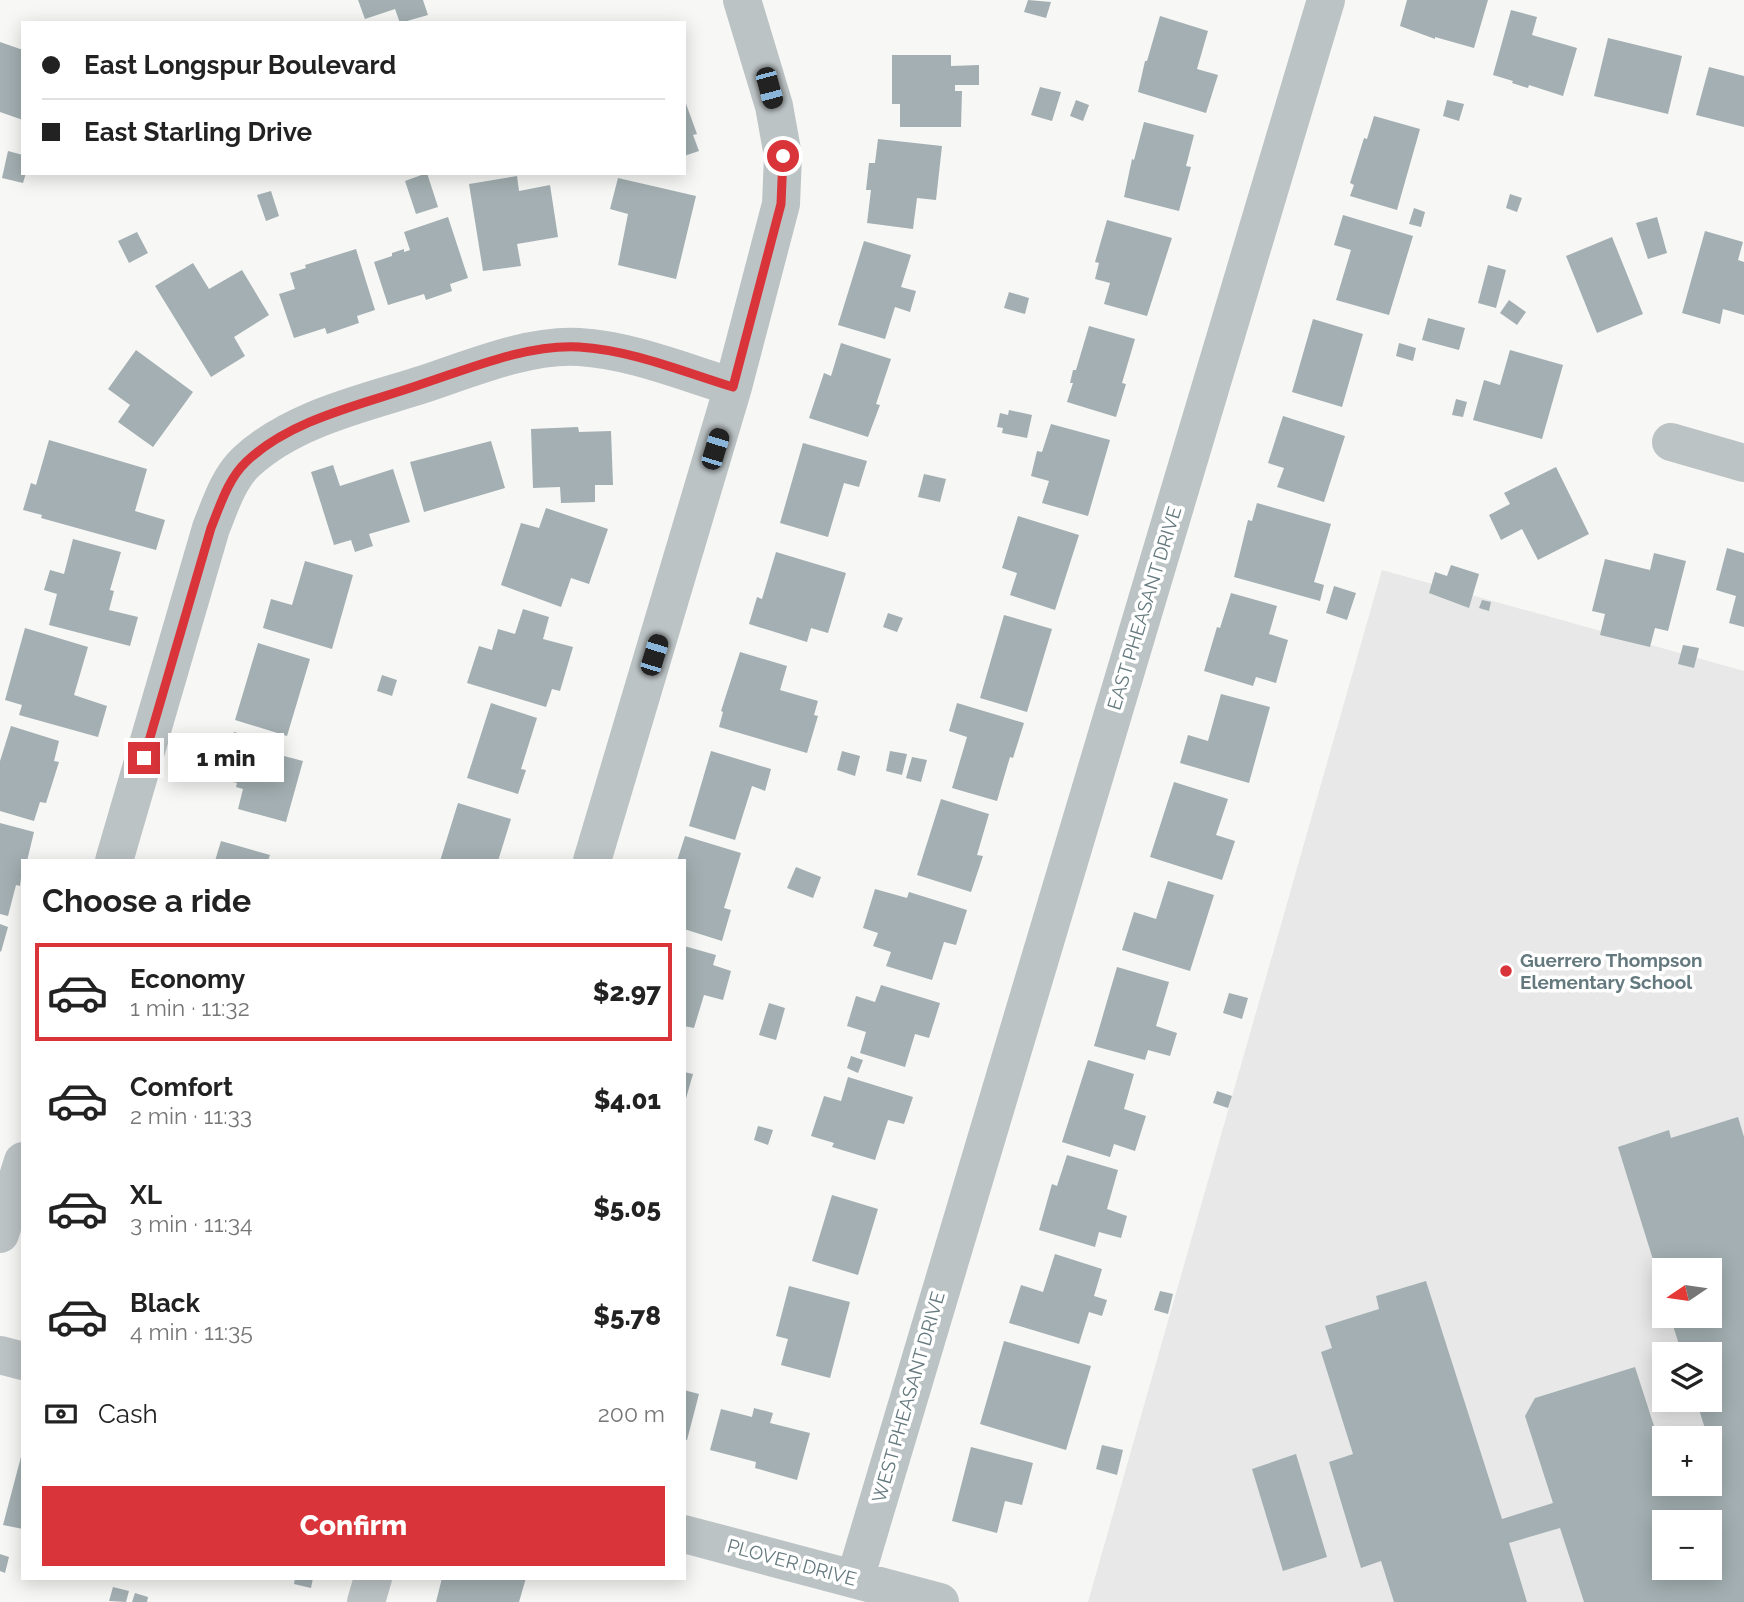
<!DOCTYPE html>
<meta charset="utf-8">
<style>
body{margin:0;font-family:Raleway,sans-serif;background:#f6f6f6;color:#222;height:100vh;display:flex;flex-direction:column;font-size:26px;white-space:nowrap}
*{box-sizing:border-box;margin:0}
p{font-size:23px;color:#767676}
.icon{flex:none;width:38px;height:38px;fill:none;stroke:currentColor;stroke-width:2;stroke-linecap:round;stroke-linejoin:round}
.map{position:relative;flex:1;overflow:hidden}
.drawer{position:absolute;left:21px;top:859px;width:665px;height:721px;display:flex;flex-direction:column;background:#fff;border-radius:0px;box-shadow:0 4px 18px #0003}
.drawer>*{flex:none}
.top-card{position:absolute;left:21px;top:21px;width:665px;height:154px;border-radius:0px;box-shadow:0 4px 18px #0003;display:grid;align-content:center;height:154px;padding:0 21px;background:#fff}
.needle{width:46px;rotate:257deg}
.controls{position:absolute;left:1652px;top:1258px;display:grid;gap:14px}
.controls a{display:grid;place-items:center;width:70px;height:70px;border-radius:0px;background:#fff;box-shadow:0 4px 18px #0003;font-size:35px}
.end{position:absolute;width:32px;height:32px;margin:-16px;border:9px solid #d83439;background:#fff;box-shadow:0 0 0 4px #fff}
.from{border-radius:50%}
.bubble{position:absolute;height:49px;border-radius:0px;background:#fff;box-shadow:0 4px 18px #0003;font-size:23px;font-weight:800;line-height:49px;text-align:center}
.car{position:absolute;width:21px;height:42px;margin:-21px -10px;border-radius:9px;box-shadow:0 0 5px 2px #0007;background:linear-gradient(#222 24%,#8ab4d8 0 40%,#222 0 76%,#8ab4d8 0 86%,#222 0)}
.top-card b{display:flex;align-items:center;gap:24px;height:66px;font-size:26px}
.top-card b+b{border-top:2px solid #e0e0e0}
.top-card i{width:18px;height:18px;background:#222}
ul{padding:0;list-style:none}
li{display:flex;align-items:center;gap:21px;height:98px;margin:0 14px 10px;padding:0 7px;border:4px solid transparent;border-radius:0px}
li div{flex:1}
li b{display:block;font-size:26px}
li em{font-style:normal;font-weight:800}
li.current{border-color:#d83439}
li>.icon{width:63px;height:63px;stroke-width:1.5}
h2{padding:0 21px;font-size:32px;line-height:84px}
.pay{display:flex;align-items:center;gap:18px;height:77px;padding:0 21px;font-size:26px}
.pay p{margin-inline-start:auto}
.button{display:flex;gap:14px;margin-top:auto;padding:14px 21px}
.button a{flex:1;height:80px;border-radius:0px;background:#d83439;color:#fff;font-size:28px;font-weight:800;line-height:80px;text-align:center}
.map>svg:first-child{display:block}
.built{fill:#e8e8e8;fill-rule:evenodd}
.building{fill:#a3afb2;fill-rule:evenodd}
.lines{fill:none;stroke-linecap:round;stroke-linejoin:round}
.street{stroke:#bcc3c4;stroke-width:38}
.route{stroke:#d83439;stroke-width:9}
.poi-dot{fill:#d83439;stroke:#fff;stroke-width:2.5}
.labels{text-anchor:middle;dominant-baseline:central;stroke-width:7;stroke-linejoin:round;paint-order:stroke}
.street-label{font-size:19px;fill:#64797e;stroke:#fff}
.poi-label{font-size:19px;font-weight:bold;fill:#64797e;stroke:#fff;text-anchor:start}
</style>
<div class="map">
<svg width="1744" height="1602" viewBox="0 0 1744 1602">
<rect width="100%" height="100%" fill="#f7f7f5"/>
<path class="built" d="M1382,570L1744,671V1602H1088ZM1664,1270H1710V1316H1664ZM1664,1354H1710V1400H1664ZM1664,1438H1710V1484H1664ZM1664,1522H1710V1568H1664Z"/>
<path class="building" d="M358,0H423L428,15L400,23L395,9L365,19Z
M1028,0L1051,2L1046,18L1024,12Z
M1407,0H1488L1474,48L1435,37V39L1400,26Z
M1511,10L1537,17L1532,35L1577,48L1563,96L1529,85L1528,88L1512,83L1513,81L1493,75Z
M1160,16L1208,31L1197,69L1218,75L1206,113L1138,92L1145,61H1147Z
M1608,38L1682,56L1668,114L1594,96Z
M0,42L23,50V120L0,112Z
M892,55H951V66L979,65V85H955V91H962L961,127H900V104H892Z
M1709,67L1744,76V127L1696,115Z
M1040,87L1061,92L1052,121L1031,115Z
M1076,100L1089,105L1083,121L1070,116Z
M1447,100L1464,104L1459,121L1443,116Z
M685,101L697,134L693,135L699,151L684,156Z
M1374,116L1420,129L1397,210L1350,196L1354,185L1350,183L1364,138L1367,139Z
M1144,122L1194,135L1186,166L1191,167L1179,211L1124,197L1132,159L1134,160Z
M878,139L942,146L936,200L917,198L913,229L867,223L871,190H866L869,163H875Z
M8,151L23,155V173H26L23,183L2,178Z
M427,173L438,207L416,214L405,181Z
M517,176L519,191L550,185L558,237L517,244L521,266L483,271L469,184Z
M618,178L696,196L676,279L618,265L628,214L610,209Z
M271,191L279,216L266,221L257,195Z
M1510,194L1522,198L1517,212L1506,208Z
M1414,208L1425,212L1421,227L1409,224Z
M1343,215L1413,236L1389,315L1336,300L1351,250L1334,245Z
M448,217L468,278L450,284L452,291L426,300L424,294L388,305L374,262L392,256V253L404,249V252L410,250L404,232Z
M1657,217L1667,253L1648,259L1636,223Z
M1107,220L1172,238L1147,316L1104,304L1110,283L1095,279L1099,263L1095,262Z
M1705,231L1743,242L1738,260L1744,262V315L1723,309L1720,324L1682,313Z
M137,232L148,253L129,263L118,241Z
M1612,237L1643,314L1597,333L1566,256Z
M864,241L911,255L901,287L916,291L910,312L895,307L885,339L838,325Z
M356,249L375,310L357,316L359,323L327,334L325,328L294,338L279,294L295,289L290,273L306,268L305,265Z
M193,263L209,289L242,270L269,315L234,337L245,356L211,377L155,286Z
M1488,265L1506,270L1496,308L1478,303Z
M1009,292L1029,298L1025,314L1004,308Z
M1509,300L1526,312L1517,325L1500,313Z
M1428,318L1465,328L1459,350L1422,340Z
M1313,319L1363,334L1342,407L1292,392Z
M1089,326L1135,339L1122,383L1126,384L1116,417L1067,402L1073,383H1070L1073,370H1076Z
M841,343L891,359L876,404L880,405L868,437L809,418L824,373L831,376Z
M1399,343L1416,348L1413,361L1396,356Z
M136,350L193,392L153,447L118,422L130,405L108,389Z
M1510,350L1563,365L1542,439L1473,420L1484,380L1500,385Z
M1456,399L1467,402L1463,417L1452,415Z
M1009,410L1032,415L1027,438L1002,433L1003,428L997,427L1000,413L1008,415Z
M1283,416L1345,436L1324,502L1277,487L1284,468L1268,463Z
M1051,424L1110,440L1088,516L1042,503L1049,481L1031,476L1037,451L1042,452Z
M578,427L579,432L611,431L613,485H595V502L561,503L560,487L533,488L531,429Z
M49,440L147,469L135,511L165,520L156,550L41,518L42,515L23,510L31,483L36,485Z
M491,441L505,488L424,512L410,462Z
M803,443L867,461L859,487L844,483L828,537L780,523Z
M333,465L340,486L393,469L410,522L369,534L373,546L355,552L351,540L334,545L311,472Z
M1556,467L1589,534L1538,560L1522,529L1501,540L1489,515L1510,504L1504,493Z
M924,474L946,479L940,502L918,497Z
M1257,503L1331,524L1314,582L1324,585L1320,601L1234,577L1248,520L1252,521Z
M546,508L608,529L589,584L571,578L561,607L501,585L521,523L539,528Z
M1018,516L1079,535L1055,610L1010,595L1017,573L1002,568Z
M73,539L121,552L110,590L114,591L109,610L138,617L130,646L49,625L57,594L44,590L50,570L64,574Z
M1727,548L1744,553V627L1729,623L1736,596L1716,590Z
M776,552L846,573L828,633L811,628L807,642L749,624L757,597L762,599Z
M1654,553L1686,561L1668,631L1655,628L1650,647L1600,635L1605,614L1592,611L1605,559L1650,570Z
M305,561L353,575L332,649L263,628L271,599L292,605Z
M1451,565L1479,574L1469,608L1429,593L1435,572L1447,576Z
M1334,586L1356,593L1347,620L1326,613Z
M1231,593L1277,606L1269,634L1288,640L1276,683L1256,677L1253,686L1204,671L1217,627L1220,628Z
M1482,600L1491,602L1489,611L1479,608Z
M523,609L549,617L543,639L573,647L560,691L552,689L546,707L467,683L479,646L492,650L498,629L515,634Z
M888,613L903,618L897,632L883,627Z
M1004,615L1052,629L1027,712L980,698Z
M25,628L88,647L74,695L107,706L98,737L19,715L22,705L5,700Z
M258,643L310,659L287,736L235,720Z
M1683,645L1699,648L1694,668L1678,664Z
M740,652L787,666L780,690L818,701L814,715L818,716L807,753L719,727L723,712L721,711Z
M382,675L397,680L392,696L377,691Z
M1221,694L1270,707L1249,783L1180,763L1188,735L1208,741Z
M491,703L537,718L521,769L526,770L518,794L467,778Z
M957,703L1024,723L1013,758L1010,757L997,801L952,788L967,737L949,731Z
M11,726L59,741L54,761L59,762L46,803L40,802L34,821L0,811V761Z
M234,732L259,739L257,745L266,747L265,751L303,761L286,822L238,809L243,789L236,787L237,783L221,779Z
M711,751L771,769L765,791L752,786L735,840L689,826Z
M842,751L860,756L855,776L837,770Z
M890,751L907,754L902,775L886,771Z
M912,757L927,760L921,782L906,778Z
M1174,782L1228,799L1216,835L1235,841L1222,880L1150,857Z
M941,799L989,814L977,855L983,856L971,892L917,875Z
M458,803L511,819L498,861H440Z
M0,823L34,832L27,861H23L20,886L16,885L8,916L0,914Z
M685,836L741,853L724,908L731,910L722,941L684,929V861H677Z
M221,841L270,855L268,861H215Z
M796,867L821,877L813,898L787,888Z
M1168,881L1214,895L1190,971L1122,950L1134,912L1156,919Z
M875,889L907,898L909,892L967,910L956,945L944,942L932,980L886,966L891,952L873,946L878,933L863,928Z
M0,924L8,927L1,952L0,951Z
M684,946L716,955L713,965L731,971L723,1000L704,995L694,1028L684,1026Z
M1117,967L1169,982L1156,1026L1177,1033L1170,1056L1148,1050L1145,1060L1094,1046Z
M881,985L940,1003L929,1038L915,1034L905,1067L860,1053L866,1032L847,1026L856,996L875,1002Z
M1229,993L1248,998L1242,1019L1223,1013Z
M769,1003L785,1008L776,1040L759,1035Z
M851,1056L863,1060L858,1073L847,1068Z
M1088,1060L1134,1074L1124,1109L1146,1116L1135,1151L1114,1144L1110,1157L1062,1142Z
M684,1072L693,1074L685,1102H684Z
M848,1077L913,1097L904,1124L888,1120L875,1160L832,1147L834,1143L811,1136L824,1096L841,1101Z
M1217,1091L1232,1096L1228,1108L1213,1103Z
M1738,1117L1744,1137V1602H1584L1560,1528L1509,1543L1527,1602H1394L1381,1561L1361,1568L1329,1462L1353,1454L1321,1352L1332,1348L1325,1326L1379,1309L1376,1296L1426,1281L1502,1519L1553,1503L1525,1416L1535,1398L1635,1367L1664,1457V1484H1710V1455L1713,1454L1696,1400H1710V1354H1682L1670,1316H1710V1270H1664V1295L1618,1147L1669,1130L1671,1138ZM1664,1522H1710V1568H1664Z
M758,1126L773,1130L768,1145L754,1140Z
M1067,1155L1118,1170L1107,1209L1127,1216L1121,1238L1099,1232L1095,1247L1039,1230L1052,1184L1057,1186Z
M832,1195L878,1209L858,1275L812,1261Z
M1055,1254L1102,1269L1094,1296L1107,1300L1102,1316L1089,1312L1079,1344L1009,1323L1021,1285L1043,1292Z
M789,1286L850,1302L830,1378L781,1365L788,1339L776,1336Z
M1160,1291L1173,1294L1168,1314L1154,1310Z
M1004,1341L1091,1366L1066,1450L980,1424Z
M684,1390L699,1394L687,1440L684,1439Z
M754,1408L773,1413L770,1423L810,1433L797,1480L755,1468L756,1462L710,1450L721,1409L752,1417Z
M1102,1445L1123,1450L1117,1475L1096,1469Z
M971,1447L1033,1463L1022,1505L1005,1501L997,1533L952,1521Z
M22,1453H23V1529L3,1525Z
M1296,1454L1327,1557L1283,1571L1252,1469Z
M0,1554L9,1557L5,1573L0,1571Z
M295,1578H313L311,1588L294,1584Z
M442,1578H526L519,1602H436Z
M113,1587L129,1591L126,1602L109,1601Z
M135,1593L148,1597L147,1602H132Z"/>
<g class="lines">
<path class="street" d="M1671,442L1744,463
M114,861L211,528C220,506 228,479 246,462C293,418 365,403 424,384C472,368 529,344 579,347C631,350 684,372 733,387
M592,861L733,387L781,204L783,156L774,106L742,0
M0,1234L23,1161
M0,1355L23,1361
M684,1534L940,1602
M855,1579L1326,0
M366,1602L373,1578"/>
</g>
<g class="lines">
<path class="route" d="M144,758L211,528C220,506 228,479 246,462C291,419 361,405 419,385C468,369 527,344 579,347C631,350 684,372 733,387L781,204L783,156"/>
</g>
<circle class="poi-dot" cx="1506" cy="971" r="7"/>
<g class="labels">
<g class="street-label">
<text transform="translate(1144 608) rotate(-73)">EAST PHEASANT DRIVE</text>
<text transform="translate(908 1397) rotate(-74)">WEST PHEASANT DRIVE</text>
<text transform="translate(792 1562) rotate(15)">PLOVER DRIVE</text>
</g>
<g class="poi-label">
<text x="1520" y="960">Guerrero Thompson<tspan x="1520" dy="22">Elementary School</tspan></text>
</g>
</g>
</svg>
<div class="controls">
<a><svg class="needle" viewBox="-14 -14 28 28"><path d="M0-13l5 13h-10z" fill="#e53935"/><path d="M0 13l5-13h-10z" fill="#767676"/></svg></a>
<a><svg class="icon" aria-label="layers" viewBox="0 0 24 24"><path d="M12 4l9 5-9 5-9-5zM3 14l9 5 9-5"/></svg></a>
<a>+</a>
<a>−</a>
</div>
<i class="end from" style="left:783px;top:156px"></i>
<i class="end" style="left:144px;top:758px"></i>
<div class="bubble" style="left:168px;top:733px;width:116px">1 min</div>
<i class="car" style="left:769px;top:88px;rotate:165deg"></i>
<i class="car" style="left:715px;top:449px;rotate:17deg"></i>
<i class="car" style="left:654px;top:655px;rotate:17deg"></i>
<div class="top-card">
<b><i class="from"></i>East Longspur Boulevard</b>
<b><i></i>East Starling Drive</b>
</div>
<section class="drawer">
<h2>Choose a ride</h2>
<ul>
<li class="current"><svg class="icon" aria-label="car" viewBox="0 0 24 24"><path d="M5 17H2v-5l4-1 3-4h7l3 4 3 1v5h-3M9 17h6M6 11h13"/><circle cx="7" cy="17" r="2"/><circle cx="17" cy="17" r="2"/></svg><div><b>Economy</b><p>1 min · 11:32</p></div><em>$2.97</em></li>
<li><svg class="icon" aria-label="car" viewBox="0 0 24 24"><path d="M5 17H2v-5l4-1 3-4h7l3 4 3 1v5h-3M9 17h6M6 11h13"/><circle cx="7" cy="17" r="2"/><circle cx="17" cy="17" r="2"/></svg><div><b>Comfort</b><p>2 min · 11:33</p></div><em>$4.01</em></li>
<li><svg class="icon" aria-label="car" viewBox="0 0 24 24"><path d="M5 17H2v-5l4-1 3-4h7l3 4 3 1v5h-3M9 17h6M6 11h13"/><circle cx="7" cy="17" r="2"/><circle cx="17" cy="17" r="2"/></svg><div><b>XL</b><p>3 min · 11:34</p></div><em>$5.05</em></li>
<li><svg class="icon" aria-label="car" viewBox="0 0 24 24"><path d="M5 17H2v-5l4-1 3-4h7l3 4 3 1v5h-3M9 17h6M6 11h13"/><circle cx="7" cy="17" r="2"/><circle cx="17" cy="17" r="2"/></svg><div><b>Black</b><p>4 min · 11:35</p></div><em>$5.78</em></li>
</ul>
<div class="pay"><svg class="icon" aria-label="cash" viewBox="0 0 24 24"><path d="M3 7h18v10H3z"/><circle cx="12" cy="12" r="2"/></svg>Cash<p>200 m</p></div>
<div class="button"><a>Confirm</a></div>
</section>
</div>
